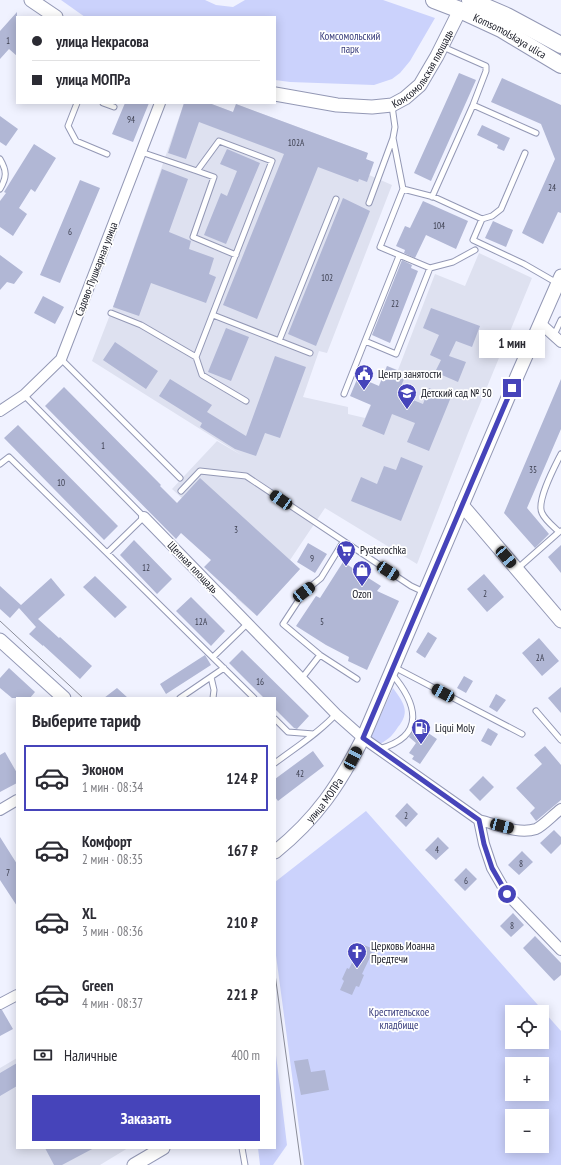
<!DOCTYPE html>
<html lang="ru">
<meta charset="utf-8">
<style>
body{margin:0;font-family:"PT Sans Narrow",sans-serif;background:#f2f2f3;color:#2b2b33;height:100vh;display:flex;flex-direction:column;font-size:15px;white-space:nowrap}
*{box-sizing:border-box;margin:0}
p{font-size:13px;color:#7c7c81}
.icon{flex:none;width:22px;height:22px;fill:none;stroke:currentColor;stroke-width:2;stroke-linecap:round;stroke-linejoin:round}
.map{position:relative;flex:1;overflow:hidden}
.sheet{position:absolute;left:16px;top:697px;width:260px;height:452px;display:flex;flex-direction:column;background:#fff;border-radius:0px;box-shadow:0 2px 10px #0003}
.sheet>*{flex:none}
.hud{position:absolute;left:16px;top:16px;width:260px;height:88px;border-radius:0px;box-shadow:0 2px 10px #0003;display:grid;align-content:center;height:88px;padding:0 16px;background:#fff}
.tools{position:absolute;left:505px;top:1005px;display:grid;gap:8px}
.tools a{display:grid;place-items:center;width:44px;height:44px;border-radius:0px;background:#fff;box-shadow:0 2px 10px #0003;font-size:20px}
.end{position:absolute;width:18px;height:18px;margin:-9px;border:5px solid #4644ba;background:#fff;box-shadow:0 0 0 2px #fff}
.from{border-radius:50%}
.bubble{position:absolute;height:28px;border-radius:0px;background:#fff;box-shadow:0 2px 10px #0003;font-size:13px;font-weight:600;line-height:28px;text-align:center}
.car{position:absolute;width:12px;height:24px;margin:-12px -6px;border-radius:5px;box-shadow:0 0 3px 1px #0007;background:linear-gradient(#222 24%,#8ab4d8 0 40%,#222 0 76%,#8ab4d8 0 86%,#222 0)}
.hud b{display:flex;align-items:center;gap:14px;height:38px;font-size:15px}
.hud b+b{border-top:1px solid #e1e1e2}
.hud i{width:10px;height:10px;background:#2b2b33}
ul{padding:0;list-style:none}
li{display:flex;align-items:center;gap:12px;height:66px;margin:0 8px 6px;padding:0 8px;border:2px solid transparent;border-radius:0px}
li div{flex:1}
li b{display:block;font-size:15px}
li em{font-style:normal;font-weight:600}
li.selected{border-color:#4644ba}
li>.icon{width:36px;height:36px;stroke-width:1.5}
h2{padding:0 16px;font-size:18px;line-height:48px}
.pay{display:flex;align-items:center;gap:10px;height:44px;padding:0 16px;font-size:15px}
.pay p{margin-inline-start:auto}
.primary-button{display:flex;gap:8px;margin-top:auto;padding:8px 16px}
.primary-button a{flex:1;height:46px;border-radius:0px;background:#4644ba;color:#fff;font-size:16px;font-weight:600;line-height:46px;text-align:center}
.map>svg:first-child{display:block}
.built{fill:#dee1f0}
.green{fill:#cbd2fc;fill-rule:evenodd}
.building{fill:#b1b7d5}
.lines{fill:none;stroke-linecap:round;stroke-linejoin:round}
.service-casing{stroke:#9398b5;stroke-width:7}
.minor-casing{stroke:#9398b5;stroke-width:12}
.tertiary-casing{stroke:#9398b5;stroke-width:15}
.primary-casing{stroke:#9398b5;stroke-width:18}
.service{stroke:#fff;stroke-width:5}
.minor{stroke:#fff;stroke-width:10}
.tertiary{stroke:#fff;stroke-width:13}
.primary{stroke:#fff;stroke-width:16}
.tram{stroke:#8b8d99;stroke-width:1}
.route{stroke:#4644ba;stroke-width:5}
.labels{text-anchor:middle;dominant-baseline:central;stroke-width:3.5;stroke-linejoin:round;paint-order:stroke}
.number-label{font-size:9px;fill:#3c3f4f}
.park-label{font-size:11px;fill:#393d7c;stroke:#fff}
.street-label{font-size:11px;fill:#151722;stroke:#fff}
.poi-label{font-size:11px;fill:#151722;stroke:#fff;text-anchor:start}
</style>
<div class="map">
<svg width="561" height="1165" viewBox="0 0 561 1165">
<rect width="100%" height="100%" fill="#f0f2ff"/>
<path class="built" d="M184,103H209L233,112L236,104L368,153L366,159L369,175L392,185L327,353L319,351L303,397L348,407V414L365,418L387,366L398,370L435,274L465,286L479,253L532,278L468,433L417,564L325,508L290,560L300,569L257,616L236,598L261,570L172,489L217,441L243,456L92,361L113,307Z
M17,1058V1148H128L100,1165H0V1068Z"/>
<path class="green" d="M61,0H205L216,5L233,7L245,0H383L435,18L410,61L400,73L392,79L374,85L290,82L275,80V17H85Z
M393,688C403,702 411,711 398,727C393,735 389,739 380,744L371,737Z
M366,811L561,1031V1165H304L275,948V882ZM512,1012H542V1042H512ZM512,1064H542V1094H512ZM512,1116H542V1146H512Z
M275,1047L287,1145L273,1165H260L258,1148H275Z"/>
<path class="building" d="M17,12V56L9,49L0,59V31Z
M459,73L476,80L431,181L414,173Z
M502,78L561,105V213L558,212L543,244L522,233L555,159L541,124L491,102Z
M125,103H149L133,142L112,134Z
M184,103H209L233,112L236,104L368,153L366,159L374,162L367,182L359,179L358,182L318,167L257,319L223,305L284,154L199,122L186,159L168,153Z
M0,116L18,129L6,146L0,142Z
M482,125L510,138L504,151L497,148L498,145L477,135Z
M34,144L56,158L35,192L31,189L19,208L27,214L13,236L0,227V201L6,193L4,192Z
M227,149L260,163L226,244L204,235L221,193L227,196L237,171L220,164Z
M162,169L188,179L169,232L191,241L189,249L214,258L209,274L216,277L206,303L151,283L139,316L113,307Z
M80,180L100,188L60,283L40,275Z
M343,198L370,211L316,346L288,334Z
M423,201L468,221L456,249L426,235L415,258L404,253L405,250L396,246L405,226L410,228Z
M493,221L513,230L506,247L485,238Z
M0,255L23,272L14,284L7,282L0,290Z
M402,260L412,265L411,268L418,271L390,343L372,335Z
M43,296L64,307L55,324L34,313Z
M431,308L480,326L472,347L456,341L449,356L466,362L458,382L435,372L441,360L430,355L439,335L423,328Z
M226,328L249,337L231,381L208,372Z
M115,342L158,371L146,389L103,360Z
M275,356L306,367L280,438L265,433L256,456L235,449L200,427L202,423L159,396L170,379L212,405L207,412L246,436Z
M387,366L406,374L398,394L423,404L429,388L451,397L429,451L407,442L415,423L392,414L384,435L362,426L371,405L350,396L358,377L379,386Z
M561,379V429L527,508L549,534L535,548L504,513Z
M64,387L161,485L160,486L177,503L200,478L300,569L257,616L204,567L211,560L181,533L176,539L45,406Z
M18,425L118,526L104,540L4,438Z
M401,457L423,466L401,521L351,501L361,477L377,484L384,466L396,470Z
M134,540L172,579L157,594L120,555Z
M308,543L327,554L315,573L297,562Z
M561,545V573L548,557Z
M343,562L381,586L377,591L399,601L367,670L348,661L349,657L326,645L296,626L316,596L320,598Z
M484,574L504,597L487,612L467,589Z
M95,576L127,607L115,618L83,587Z
M51,578L65,595L38,619L59,638L60,637L92,666L80,679L43,645V646L29,634L36,627L19,608L10,618L0,609V586L21,605Z
M191,597L225,631L211,646L176,611Z
M428,632L437,638L425,658L416,652Z
M539,638L559,661L542,676L522,653Z
M242,650L309,716L297,729L294,728L275,709V698H264L229,663Z
M205,655L211,665L166,694L160,684Z
M9,668L35,692L30,698H12L0,688V678Z
M464,676L473,681L466,693L457,688Z
M561,687V713L548,698Z
M117,688L128,698H104Z
M496,694L506,700L497,712L489,707Z
M415,724L437,739L420,764L412,759L414,756L409,753L416,743L409,737L414,729Z
M488,728L498,734L491,746L481,741Z
M545,746L561,765V800L536,821L530,813L535,808L516,788L542,764L534,755Z
M313,751L324,766L278,801L275,797V779Z
M5,752L17,773V783L0,792V755Z
M483,776L494,787L480,801L469,790Z
M407,803L418,814L406,827L395,816Z
M554,830L561,837V844L551,854L540,843Z
M0,837L17,864V906L0,880Z
M438,837L449,848L436,860L425,850Z
M522,851L533,862L519,875L508,865Z
M466,868L477,879L465,891L454,880Z
M513,913L524,925L511,937L500,926Z
M535,936L561,963V975L554,981L523,948Z
M361,944L374,949L362,974L364,975L359,987L356,986L352,995L340,990L344,981L342,979L347,968L349,969Z
M0,1010H2L13,1029L0,1036Z
M308,1059L311,1072L325,1070L329,1090L301,1095L294,1061Z
M17,1063V1086L0,1096V1073Z
M45,1148H94L62,1165H54Z"/>
<g class="lines">
<defs>
<path id="service" d="M77,103L68,126L76,141L107,154
M103,103L114,107
M473,105L536,133
M393,138L403,189L380,247L430,268L453,262L475,250
M0,159C7,171 7,177 0,189
M197,171L214,177L193,237L236,255
M403,189L434,197L482,219L473,240L524,264L557,283
M432,197L473,105L486,71V66L443,47
M369,203L393,138L395,127L392,106
M482,219L492,216L501,209L525,153
M399,256L365,341L396,354L430,268
M111,313L141,325L196,357L272,161L219,141L197,171L141,152
M213,315L310,353
M554,335L561,320
M279,341L336,199
M196,357L202,375L246,401
M61,359L180,478
M344,394L365,341
M561,454C555,466 536,501 542,513C545,520 554,527 559,532L561,531
M0,464L9,457L107,553L144,517L24,395
M181,491L200,471L246,476L411,586L424,592
M343,542L321,578L304,592L283,624L320,655L357,679
M107,553L254,698
M517,569L559,532
M213,657L247,624
M394,667L522,734
M211,677L214,690L213,698
M302,678L320,655
M180,698L224,668
M536,711L561,740
M275,719L288,732L314,734
M379,749C427,736 417,703 391,673
M275,763C296,747 319,733 336,714
M242,1148L245,1165"/>
<path id="minor" d="M540,323L561,342
M0,411L24,395L61,359L160,103
M144,517L336,714L363,738L479,820L484,844L492,868L507,894L561,950
M0,810L17,800
M479,820C496,824 518,835 536,829C543,826 554,814 561,809
M0,1004L17,995"/>
<g id="tertiary">
<path d="M31,0L56,17"/>
<path id="s1" d="M275,94L337,105L372,107L392,105L405,98L420,85L437,56L460,10"/>
<path d="M462,505L561,621"/>
<path d="M0,640L64,698"/>
<path id="s2" d="M275,852C317,818 339,785 363,738L518,374L561,276"/>
<path d="M134,1165L163,1148"/>
</g>
<g id="primary">
<path id="s3" d="M434,0L460,10L501,29L561,65"/>
<path d="M470,0L507,16L561,45"/>
</g>
</defs>
<use href="#service" class="service-casing"/>
<use href="#minor" class="minor-casing"/>
<use href="#tertiary" class="tertiary-casing"/>
<use href="#primary" class="primary-casing"/>
<use href="#service" class="service"/>
<use href="#minor" class="minor"/>
<use href="#tertiary" class="tertiary"/>
<use href="#primary" class="primary"/>
<path class="tram" d="M0,621L83,698
M275,974L301,1165"/>
</g>
<g class="lines">
<path class="route" d="M507,894L492,868L484,844L479,820L363,738L512,388"/>
</g>
<defs>
<symbol id="civic-pin" viewBox="-11 -11 22 30"><path d="M0 17L-7.5 6A9.5 9.5 0 1 1 7.5 6Z" fill="#4644ba" stroke="#fff"/><path d="M-.6-6.5H3V-4.5H.6V-3L4-1V1h2V6H-6V1h2V-1L-.6-3ZM-1.2 2.5V6h2.4V2.5Z" fill="#fff"/></symbol>
<symbol id="school-pin" viewBox="-11 -11 22 30"><path d="M0 17L-7.5 6A9.5 9.5 0 1 1 7.5 6Z" fill="#4644ba" stroke="#fff"/><path d="M0-5L7-2L0 1L-7-2ZM-4 1L0 2.5L4 1V4Q0 6-4 4Z" fill="#fff"/></symbol>
<symbol id="supermarket-pin" viewBox="-11 -11 22 30"><path d="M0 17L-7.5 6A9.5 9.5 0 1 1 7.5 6Z" fill="#4644ba" stroke="#fff"/><path d="M-6-5.5h2.5l.6 2H6L4.5 2H-2.5L-4.4-4H-6ZM-1.5 3.2a1.3 1.3 0 1 0 .1 0ZM3 3.2a1.3 1.3 0 1 0 .1 0Z" fill="#fff"/></symbol>
<symbol id="shop-pin" viewBox="-11 -11 22 30"><path d="M0 17L-7.5 6A9.5 9.5 0 1 1 7.5 6Z" fill="#4644ba" stroke="#fff"/><path d="M-5-2.5h2.3a2.7 3.5 0 0 1 5.4 0H5L5.5 6h-11ZM-1.5-2.5h3a1.5 2.3 0 0 0-3 0Z" fill="#fff"/></symbol>
<symbol id="fuel-pin" viewBox="-11 -11 22 30"><path d="M0 17L-7.5 6A9.5 9.5 0 1 1 7.5 6Z" fill="#4644ba" stroke="#fff"/><path d="M-5.5-6h7V0h2V4h1.3V-2.5L3-4.5l.8-.8L6-3V5H2.5V1h-1V6h-7ZM-4.2-4.7v3.2H.2V-4.7Z" fill="#fff"/></symbol>
<symbol id="church-pin" viewBox="-11 -11 22 30"><path d="M0 17L-7.5 6A9.5 9.5 0 1 1 7.5 6Z" fill="#4644ba" stroke="#fff"/><path d="M-1.2-6h2.4v3.5h3.3v2.4h-3.3V6h-2.4V-.1h-3.3v-2.4h3.3Z" fill="#fff"/></symbol>
</defs>
<g fill-rule="evenodd">
<use href="#civic-pin" x="353" y="363" width="22" height="30"/>
<use href="#school-pin" x="396" y="382" width="22" height="30"/>
<use href="#supermarket-pin" x="335" y="539" width="22" height="30"/>
<use href="#shop-pin" x="351" y="559" width="22" height="30"/>
<use href="#fuel-pin" x="410" y="717" width="22" height="30"/>
<use href="#church-pin" x="346" y="941" width="22" height="30"/>
</g>
<g class="labels">
<g class="number-label">
<text x="8" y="40">1</text>
<text x="131" y="119">94</text>
<text x="296" y="142">102А</text>
<text x="552" y="187">24</text>
<text x="439" y="225">104</text>
<text x="70" y="231">6</text>
<text x="327" y="277">102</text>
<text x="395" y="303">22</text>
<text x="103" y="445">1</text>
<text x="533" y="469">35</text>
<text x="61" y="482">10</text>
<text x="236" y="529">3</text>
<text x="312" y="558">9</text>
<text x="146" y="567">12</text>
<text x="485" y="593">2</text>
<text x="201" y="621">12А</text>
<text x="322" y="621">5</text>
<text x="540" y="657">2А</text>
<text x="260" y="681">16</text>
<text x="300" y="773">42</text>
<text x="406" y="815">2</text>
<text x="437" y="849">4</text>
<text x="521" y="863">8</text>
<text x="8" y="872">7</text>
<text x="466" y="880">6</text>
<text x="512" y="925">8</text>
</g>
<g class="park-label">
<text x="350" y="36">Комсомольский<tspan x="350" dy="13">парк</tspan></text>
<text x="399" y="1012">Крестительское<tspan x="399" dy="13">кладбище</tspan></text>
</g>
<g class="street-label">
<text stroke="none"><textPath href="#s3" startOffset="84">Komsomolskaya ulica</textPath></text>
<text stroke="none"><textPath href="#s1" startOffset="167">Комсомольская площадь</textPath></text>
<text transform="translate(96 269) rotate(-69)">Садово-Пушкарная улица</text>
<text transform="translate(193 567) rotate(46)">Щепная площадь</text>
<text stroke="none"><textPath href="#s2" startOffset="72">улица МОПРа</textPath></text>
</g>
<g class="poi-label">
<text x="378" y="374">Центр занятости</text>
<text x="421" y="393">Детский сад № 50</text>
<text x="360" y="550">Pyaterochka</text>
<text x="362" y="594" text-anchor="middle">Ozon</text>
<text x="435" y="728">Liqui Moly</text>
<text x="371" y="946">Церковь Иоанна<tspan x="371" dy="13">Предтечи</tspan></text>
</g>
</g>
</svg>
<div class="tools">
<a><svg class="icon" aria-label="locate" viewBox="0 0 24 24"><circle cx="12" cy="12" r="6"/><path d="M12 2v4M12 18v4M2 12h4M18 12h4"/></svg></a>
<a>+</a>
<a>−</a>
</div>
<i class="end from" style="left:507px;top:894px"></i>
<i class="end" style="left:512px;top:388px"></i>
<div class="bubble" style="left:479px;top:330px;width:66px">1 мин</div>
<i class="car" style="left:281px;top:500px;rotate:304deg"></i>
<i class="car" style="left:506px;top:557px;rotate:140deg"></i>
<i class="car" style="left:388px;top:571px;rotate:123deg"></i>
<i class="car" style="left:304px;top:592px;rotate:52deg"></i>
<i class="car" style="left:443px;top:693px;rotate:298deg"></i>
<i class="car" style="left:353px;top:758px;rotate:27deg"></i>
<i class="car" style="left:502px;top:826px;rotate:105deg"></i>
<div class="hud">
<b><i class="from"></i>улица Некрасова</b>
<b><i></i>улица МОПРа</b>
</div>
<section class="sheet">
<h2>Выберите тариф</h2>
<ul>
<li class="selected"><svg class="icon" aria-label="car" viewBox="0 0 24 24"><path d="M5 17H2v-5l4-1 3-4h7l3 4 3 1v5h-3M9 17h6M6 11h13"/><circle cx="7" cy="17" r="2"/><circle cx="17" cy="17" r="2"/></svg><div><b>Эконом</b><p>1 мин · 08:34</p></div><em>124 ₽</em></li>
<li><svg class="icon" aria-label="car" viewBox="0 0 24 24"><path d="M5 17H2v-5l4-1 3-4h7l3 4 3 1v5h-3M9 17h6M6 11h13"/><circle cx="7" cy="17" r="2"/><circle cx="17" cy="17" r="2"/></svg><div><b>Комфорт</b><p>2 мин · 08:35</p></div><em>167 ₽</em></li>
<li><svg class="icon" aria-label="car" viewBox="0 0 24 24"><path d="M5 17H2v-5l4-1 3-4h7l3 4 3 1v5h-3M9 17h6M6 11h13"/><circle cx="7" cy="17" r="2"/><circle cx="17" cy="17" r="2"/></svg><div><b>XL</b><p>3 мин · 08:36</p></div><em>210 ₽</em></li>
<li><svg class="icon" aria-label="car" viewBox="0 0 24 24"><path d="M5 17H2v-5l4-1 3-4h7l3 4 3 1v5h-3M9 17h6M6 11h13"/><circle cx="7" cy="17" r="2"/><circle cx="17" cy="17" r="2"/></svg><div><b>Green</b><p>4 мин · 08:37</p></div><em>221 ₽</em></li>
</ul>
<div class="pay"><svg class="icon" aria-label="cash" viewBox="0 0 24 24"><path d="M3 7h18v10H3z"/><circle cx="12" cy="12" r="2"/></svg>Наличные<p>400 m</p></div>
<div class="primary-button"><a>Заказать</a></div>
</section>
</div>
